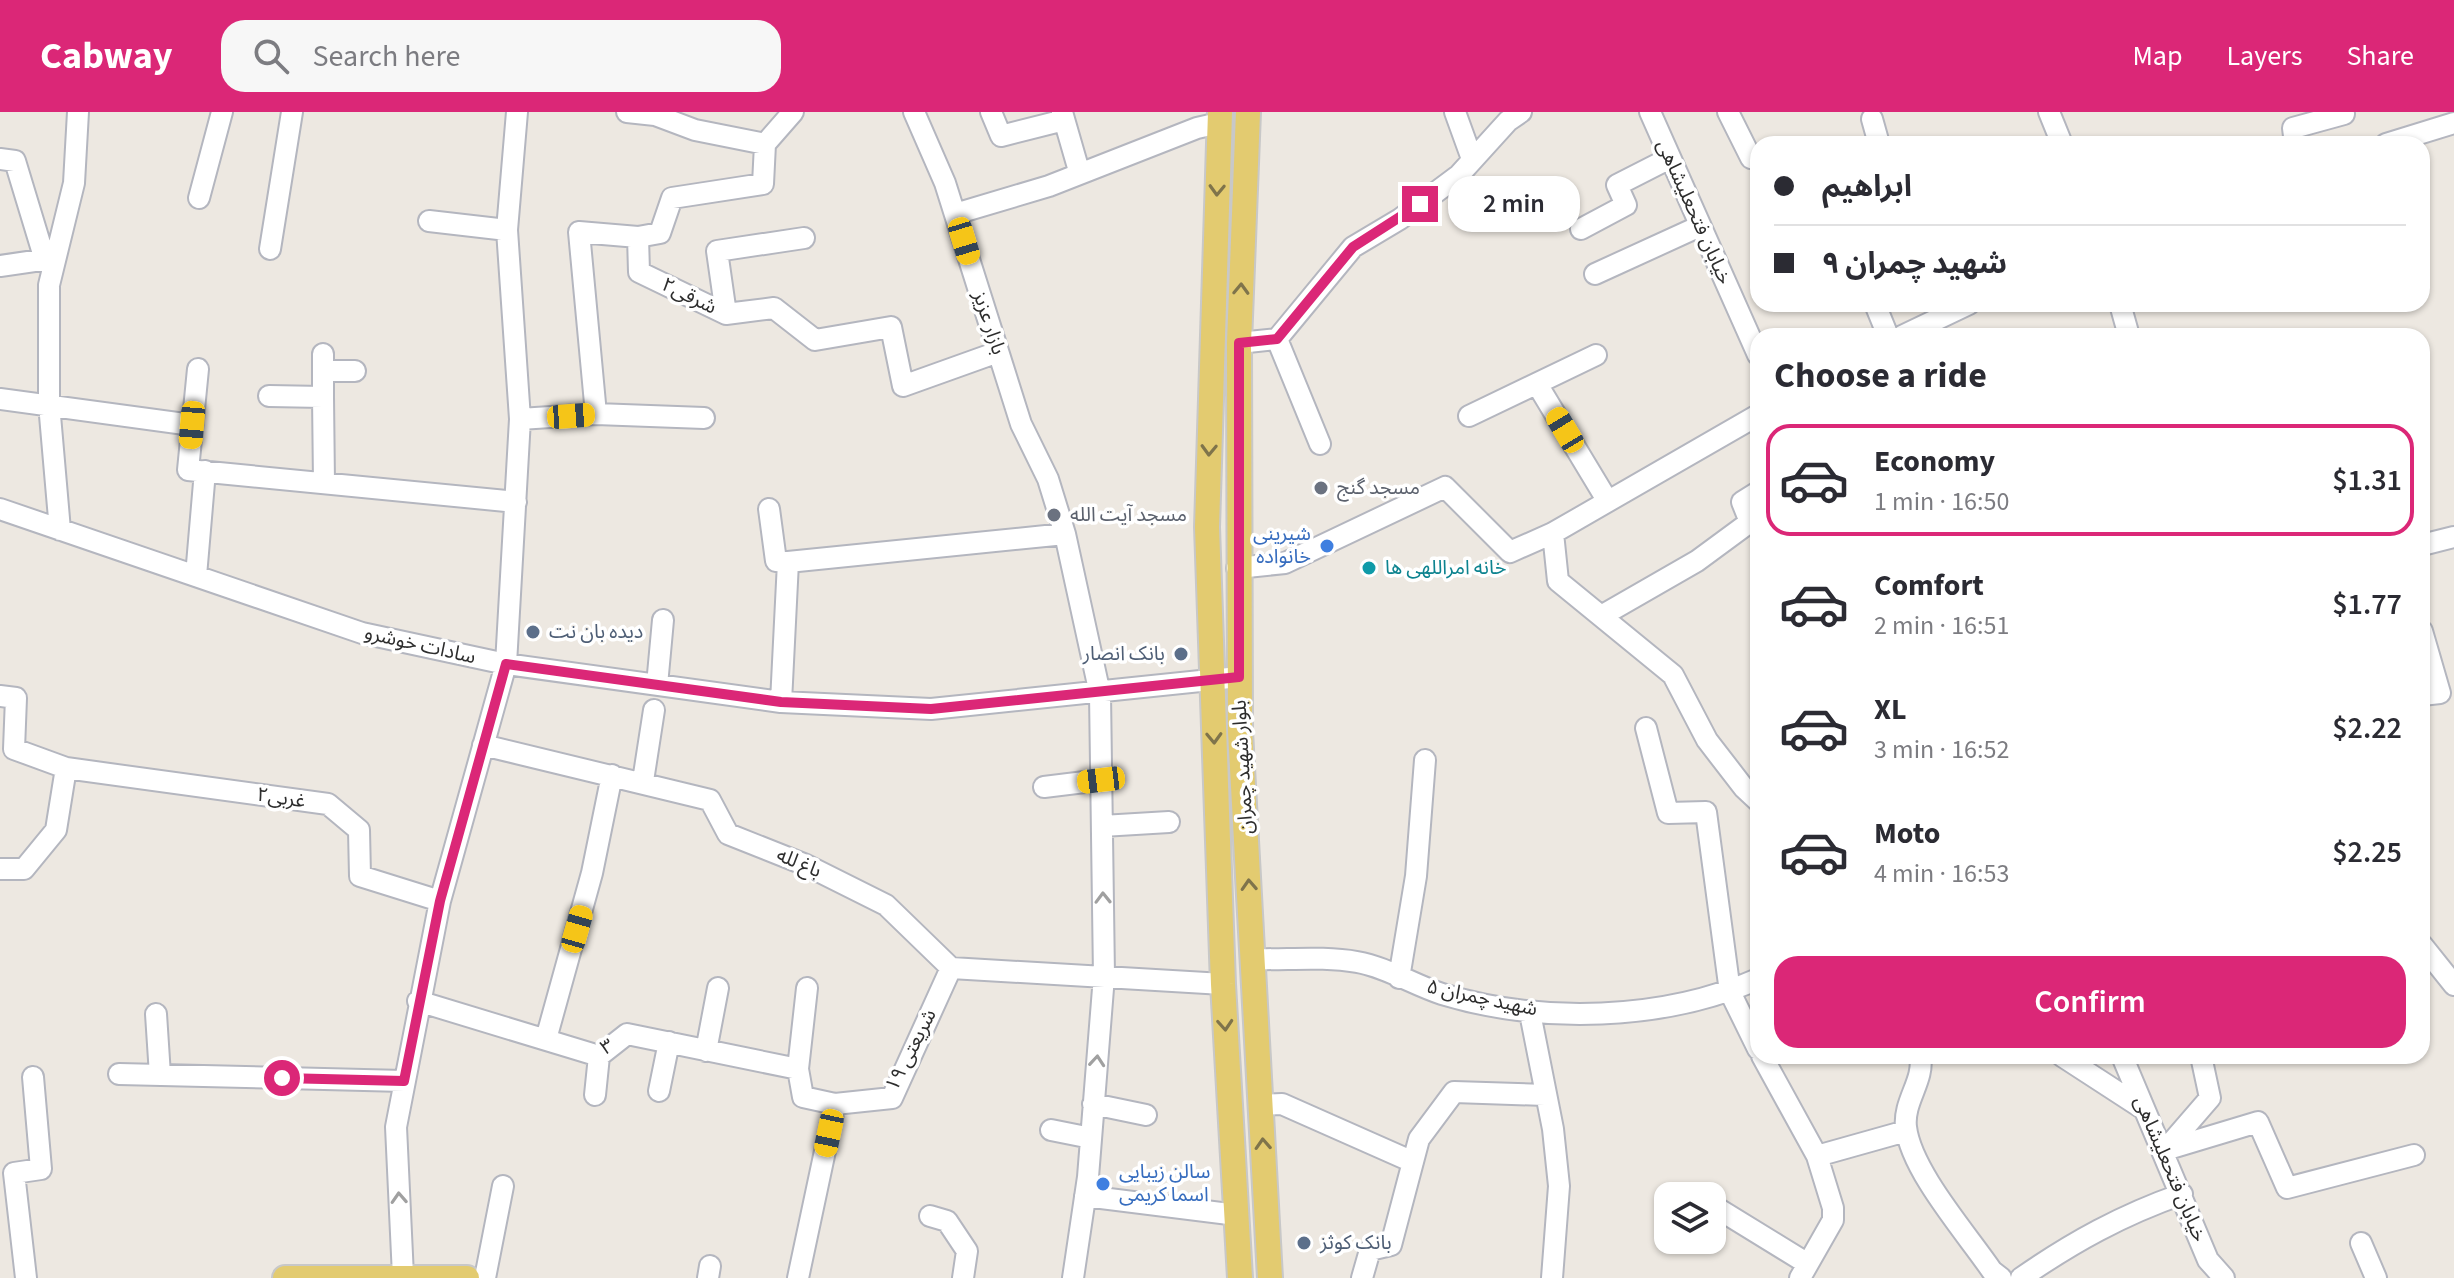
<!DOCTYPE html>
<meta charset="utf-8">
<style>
body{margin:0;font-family:"Source Sans 3","Noto Sans Arabic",sans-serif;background:#f7f7f7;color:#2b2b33;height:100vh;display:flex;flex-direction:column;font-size:30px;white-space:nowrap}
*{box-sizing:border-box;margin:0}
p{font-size:26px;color:#7c7c81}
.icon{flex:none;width:44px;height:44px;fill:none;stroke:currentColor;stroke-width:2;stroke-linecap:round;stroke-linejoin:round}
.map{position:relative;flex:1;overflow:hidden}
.panel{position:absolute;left:1750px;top:216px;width:680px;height:736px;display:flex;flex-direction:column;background:#fff;border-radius:24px;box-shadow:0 2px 6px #0004}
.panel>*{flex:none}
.guide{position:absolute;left:1750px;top:24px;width:680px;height:176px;border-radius:24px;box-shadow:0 2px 6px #0004;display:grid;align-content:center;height:176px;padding:0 24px;background:#fff}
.buttons{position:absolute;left:1654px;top:1070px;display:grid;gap:16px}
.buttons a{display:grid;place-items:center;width:72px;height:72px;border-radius:16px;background:#fff;box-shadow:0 2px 6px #0004;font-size:40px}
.end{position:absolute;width:36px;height:36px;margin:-18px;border:10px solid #db2777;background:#fff;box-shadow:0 0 0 4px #fff}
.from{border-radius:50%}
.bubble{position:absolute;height:56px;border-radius:24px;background:#fff;box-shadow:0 2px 6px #0004;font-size:26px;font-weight:600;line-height:56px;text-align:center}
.car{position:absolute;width:24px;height:48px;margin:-24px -12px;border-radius:10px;box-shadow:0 0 6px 2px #0007;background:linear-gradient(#f5c518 24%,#345 0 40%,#f5c518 0 76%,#345 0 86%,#f5c518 0)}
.guide b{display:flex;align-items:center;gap:28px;height:76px;font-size:30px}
.guide b+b{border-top:2px solid #e1e1e2}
.guide i{width:20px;height:20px;background:#2b2b33}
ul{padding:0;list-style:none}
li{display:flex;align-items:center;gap:24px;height:112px;margin:0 16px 12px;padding:0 8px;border:4px solid transparent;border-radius:24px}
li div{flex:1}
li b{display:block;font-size:30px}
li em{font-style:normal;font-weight:600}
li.current{border-color:#db2777}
li>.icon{width:72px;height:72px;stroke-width:1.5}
h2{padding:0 24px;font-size:36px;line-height:96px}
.primary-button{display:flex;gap:16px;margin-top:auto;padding:16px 24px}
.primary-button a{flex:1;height:92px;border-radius:24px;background:#db2777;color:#fff;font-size:32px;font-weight:600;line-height:92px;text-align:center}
header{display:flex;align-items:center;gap:48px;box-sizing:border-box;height:112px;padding:0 40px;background:#db2777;color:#fff}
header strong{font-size:38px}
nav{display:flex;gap:44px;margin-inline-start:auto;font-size:28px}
.search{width:560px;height:72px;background:#f7f7f7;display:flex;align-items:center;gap:20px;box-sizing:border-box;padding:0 28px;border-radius:24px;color:#7c7c81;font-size:30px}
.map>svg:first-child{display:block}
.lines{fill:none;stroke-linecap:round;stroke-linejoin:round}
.minor-casing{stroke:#b4b6bf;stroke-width:24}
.major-casing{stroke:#c8c8c8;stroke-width:28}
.minor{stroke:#fff;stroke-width:20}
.major{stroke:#e3cb70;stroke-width:24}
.oneway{stroke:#7f744b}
.oneway2{stroke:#a0a0a0}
.route{stroke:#db2777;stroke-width:10}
.worship-dot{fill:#6b7280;stroke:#fff;stroke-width:3}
.shop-dot{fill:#3f7fe0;stroke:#fff;stroke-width:3}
.culture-dot{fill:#0f9aa8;stroke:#fff;stroke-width:3}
.service-dot{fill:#5c6f8a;stroke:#fff;stroke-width:3}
.labels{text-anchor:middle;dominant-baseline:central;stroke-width:7;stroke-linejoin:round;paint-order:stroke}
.street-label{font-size:20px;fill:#2d2d2d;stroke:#fff}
.worship-label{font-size:20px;fill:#5b616d;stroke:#fff;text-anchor:start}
.shop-label{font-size:20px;fill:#366cbe;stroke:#fff;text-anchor:end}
.culture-label{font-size:20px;fill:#0d838f;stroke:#fff;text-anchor:start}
.service-label{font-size:20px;fill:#4e5e75;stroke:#fff;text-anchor:start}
</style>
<header>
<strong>Cabway</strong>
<div class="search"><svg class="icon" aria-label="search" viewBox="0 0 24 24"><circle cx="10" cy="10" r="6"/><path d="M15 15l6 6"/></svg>Search here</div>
<nav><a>Map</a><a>Layers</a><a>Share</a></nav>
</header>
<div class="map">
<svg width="2454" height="1166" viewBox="0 0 2454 1166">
<rect width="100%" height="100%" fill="#ede8e1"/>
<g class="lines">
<defs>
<path id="minor" d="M627,0L655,3L695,18L765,32L793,0
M914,0L945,71L1021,312L1048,367L1065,422L1100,582L1104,864L1088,1065L1073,1166
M991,0L1001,24L1064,8
M1062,0L1079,59
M1455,0L1472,47
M1650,0L1758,243
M1728,0L1751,46
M2049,0L2062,32
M1872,7L1879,32
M2295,32L2293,16L2344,2
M2386,32L2454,11
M0,47L15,49L45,148
M199,86L222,0
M955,102L1049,74L1197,16L1219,11
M429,109L507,118
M1581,117L1626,93L1617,73L1670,46
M638,125L660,121L672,86L763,72L765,32
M270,137L292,0
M0,154L55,146
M1595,162L1700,114
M1875,192L1888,224
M2120,192L2129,224
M726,202L717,139L804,126
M1902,224L1969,192
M1277,227L1320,332
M1239,231L1277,227L1353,135L1400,107L1459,63L1508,9L1521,0
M323,242V285
M198,257L188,358L516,390
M323,259H355
M1537,272L1607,388
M269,284L323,285L324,371
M0,287L192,313
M596,302L579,120L638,125L639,160L726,202L774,196L815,228L891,215L903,274L998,240
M1469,304L1596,243
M520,307L596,302L704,306
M0,397L362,521L506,552L781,590L931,597L1239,565
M769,397L776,449L788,450L1065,422
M60,418L49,292V173L74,71L78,0
M1553,421L1558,469L1673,563L1707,628L1744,676L1758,689
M2422,433L2454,425
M1237,456L1285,451L1445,375L1510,440L1553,421L1758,303
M196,464L205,359
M1603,503L1697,449L1750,410L1742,390L1758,380
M2422,519L2440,581L2422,583
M657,573L663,508
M0,584L16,586L14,637L66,656L328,692L359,718L360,764L440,789
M781,590L788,450
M1646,616L1668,701L1706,700L1730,880L1758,937
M483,633L710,688L728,722L806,753L886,793L951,856
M643,669L654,598
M1044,675L1101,668
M1102,714L1169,710
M0,757H24L56,718L66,656
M2422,833L2454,873
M1254,847C1287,848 1324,844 1357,850C1386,855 1414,873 1442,882C1541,912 1663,909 1758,867
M951,856L1223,872
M1399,866L1416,764L1425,648
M418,889L599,944L627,922L798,957L803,985L835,992
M1530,901L1553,1017L1559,1074L1552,1166
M156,902L160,963
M546,927L592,761L612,663
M706,939L718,876
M1762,944L1817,1044L1906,1019
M1920,944C1925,968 1903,989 1906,1015C1911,1059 1967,1122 1992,1159L2001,1166
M2062,944L2142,996
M2122,944L2208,1148L2224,1166
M798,957L807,876
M119,962L404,969
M659,979L669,930
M595,983L599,944
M1093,992L1146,1003
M1261,993L1282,992L1413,1050
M1051,1018L1091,1026
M2165,1038L2258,1010L2287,1076L2414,1043
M2165,1038L2210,986L2201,944
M1085,1084L1237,1103
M1712,1093L1808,1152
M930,1104L947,1109L967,1139L963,1166
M2361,1131L2376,1166
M403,1164L396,1015L440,789L506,552L520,307L507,118L517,0
M26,1166L14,1061L41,1057L33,965
M485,1166L503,1074
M708,1166L710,1154
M798,1166L835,992L892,986L951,856
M1362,1166L1370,1138L1391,1133L1419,1027L1454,980L1545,983
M1800,1166L1833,1108V1096L1817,1044
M2021,1166C2073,1130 2122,1103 2182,1082"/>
<path id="major" d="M1220,0L1207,415L1223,872L1240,1166
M1248,0L1239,231L1240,619L1270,1166
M285,1166H467"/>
</defs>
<use href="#minor" class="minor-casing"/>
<use href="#major" class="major-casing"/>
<use href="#minor" class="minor"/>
<use href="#major" class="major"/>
</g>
<defs><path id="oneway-chevron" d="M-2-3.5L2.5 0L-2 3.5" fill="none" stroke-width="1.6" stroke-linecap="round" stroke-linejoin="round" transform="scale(2)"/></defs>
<g class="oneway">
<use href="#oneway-chevron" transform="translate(1217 78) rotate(92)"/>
<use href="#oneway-chevron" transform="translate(1241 177) rotate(-88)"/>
<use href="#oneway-chevron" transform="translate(1209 338) rotate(92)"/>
<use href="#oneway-chevron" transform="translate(1214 626) rotate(88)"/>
<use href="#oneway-chevron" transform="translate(1249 773) rotate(-93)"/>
<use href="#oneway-chevron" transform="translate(1225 913) rotate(86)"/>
<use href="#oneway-chevron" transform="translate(1263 1032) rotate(-93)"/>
</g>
<g class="oneway2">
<use href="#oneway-chevron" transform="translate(1103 786) rotate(-91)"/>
<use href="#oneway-chevron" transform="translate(1097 949) rotate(-85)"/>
<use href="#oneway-chevron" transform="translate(399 1086) rotate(-93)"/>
</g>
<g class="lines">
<path class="route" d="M282,966L404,969L440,789L506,552L781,590L931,597L1239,565V231L1277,227L1353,135L1420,92"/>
</g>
<g class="worship-dot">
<circle cx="1321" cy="376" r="8"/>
<circle cx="1054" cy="403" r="8"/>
</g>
<g class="shop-dot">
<circle cx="1327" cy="434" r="8"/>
<circle cx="1103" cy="1072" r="8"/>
</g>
<circle class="culture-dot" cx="1369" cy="456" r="8"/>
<g class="service-dot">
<circle cx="533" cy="520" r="8"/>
<circle cx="1181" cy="542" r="8"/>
<circle cx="1304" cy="1131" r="8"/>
</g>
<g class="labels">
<g class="street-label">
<text transform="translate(1694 100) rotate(66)">خیابان فتحعلیشاهی</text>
<text transform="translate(689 184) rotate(26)">شرقی۲</text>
<text transform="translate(989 211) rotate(72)">بازار عزیز</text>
<text transform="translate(420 533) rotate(13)">سادات خوشرو</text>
<text transform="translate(1243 655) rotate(-93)">بلوار شهید چمران</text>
<text transform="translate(281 686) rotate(8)">غربی۲</text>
<text transform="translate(799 751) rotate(23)">باغ لله</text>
<text transform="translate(1482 886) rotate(12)">شهید چمران ۵</text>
<text transform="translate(607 935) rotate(-29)">۳</text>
<text transform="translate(911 938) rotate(-63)">شریعتی ۱۹</text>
<text transform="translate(2170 1057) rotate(67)">خیابان فتحعلیشاهی</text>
</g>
<g class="worship-label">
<text x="1337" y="376">مسجد گنج</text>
<text x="1070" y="403">مسجد آیت الله</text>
</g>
<g class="shop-label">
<text x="1311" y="422">شیرینی<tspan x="1311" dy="23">خانواده</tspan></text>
<text x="1119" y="1060" text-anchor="start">سالن زیبایی<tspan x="1119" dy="23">اسما کریمی</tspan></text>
</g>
<g class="culture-label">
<text x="1385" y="456">خانه امراللهی ها</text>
</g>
<g class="service-label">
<text x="549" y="520">دیده بان نت</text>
<text x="1165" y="542" text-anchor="end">بانک انصار</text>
<text x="1320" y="1131">بانک کوثز</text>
</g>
</g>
</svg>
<div class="buttons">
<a><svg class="icon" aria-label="layers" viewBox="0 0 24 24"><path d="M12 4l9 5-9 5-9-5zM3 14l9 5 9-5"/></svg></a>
</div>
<i class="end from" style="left:282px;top:966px"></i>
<i class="end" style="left:1420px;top:92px"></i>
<div class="bubble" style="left:1448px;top:64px;width:132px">2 min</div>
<i class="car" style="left:964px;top:129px;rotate:163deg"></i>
<i class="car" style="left:571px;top:304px;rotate:86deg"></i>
<i class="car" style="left:192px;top:313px;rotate:185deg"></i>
<i class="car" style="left:1565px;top:318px;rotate:329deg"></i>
<i class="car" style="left:1101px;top:668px;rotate:263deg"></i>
<i class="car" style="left:577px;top:817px;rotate:16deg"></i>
<i class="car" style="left:829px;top:1021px;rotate:192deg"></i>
<div class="guide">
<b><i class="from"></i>ابراهیم</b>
<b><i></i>شهید چمران ۹</b>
</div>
<section class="panel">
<h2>Choose a ride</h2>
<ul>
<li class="current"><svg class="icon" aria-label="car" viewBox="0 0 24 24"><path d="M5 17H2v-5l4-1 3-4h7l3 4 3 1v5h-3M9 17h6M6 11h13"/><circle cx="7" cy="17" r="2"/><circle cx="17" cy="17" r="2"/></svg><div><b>Economy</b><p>1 min · 16:50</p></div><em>$1.31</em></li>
<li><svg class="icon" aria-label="car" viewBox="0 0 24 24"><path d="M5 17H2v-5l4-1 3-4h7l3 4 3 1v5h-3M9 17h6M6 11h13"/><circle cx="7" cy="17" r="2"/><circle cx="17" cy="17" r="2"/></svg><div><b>Comfort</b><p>2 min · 16:51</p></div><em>$1.77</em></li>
<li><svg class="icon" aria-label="car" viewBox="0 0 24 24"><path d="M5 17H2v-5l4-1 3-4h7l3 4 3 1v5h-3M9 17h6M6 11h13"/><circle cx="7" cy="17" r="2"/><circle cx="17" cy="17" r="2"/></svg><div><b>XL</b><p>3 min · 16:52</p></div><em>$2.22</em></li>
<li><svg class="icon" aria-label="car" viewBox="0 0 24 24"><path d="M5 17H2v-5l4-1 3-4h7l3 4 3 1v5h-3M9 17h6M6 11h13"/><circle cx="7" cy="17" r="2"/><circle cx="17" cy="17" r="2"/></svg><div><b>Moto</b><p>4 min · 16:53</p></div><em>$2.25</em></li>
</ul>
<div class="primary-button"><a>Confirm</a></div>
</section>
</div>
